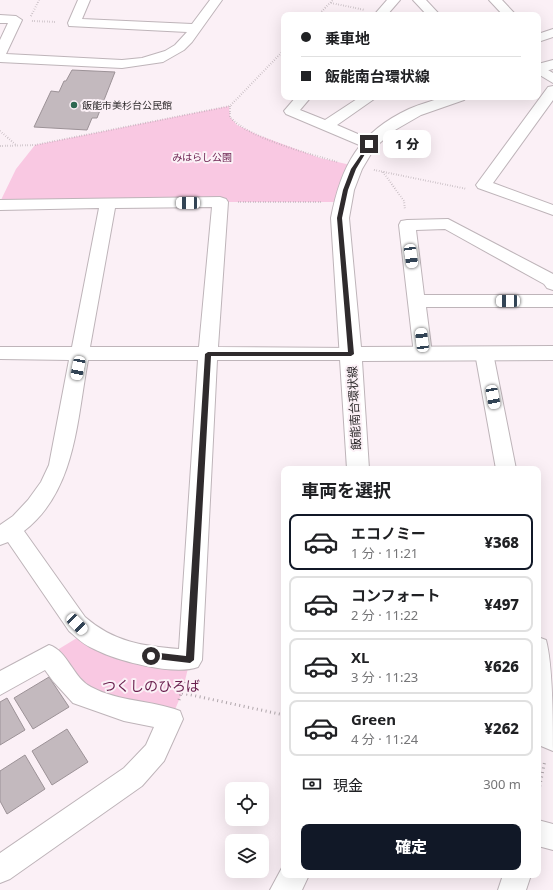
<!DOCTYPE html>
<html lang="ja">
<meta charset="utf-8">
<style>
body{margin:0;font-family:"Noto Sans","Noto Sans JP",sans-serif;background:#f6f6f6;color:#202124;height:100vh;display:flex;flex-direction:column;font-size:15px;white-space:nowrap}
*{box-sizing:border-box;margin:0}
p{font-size:13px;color:#757577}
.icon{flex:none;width:22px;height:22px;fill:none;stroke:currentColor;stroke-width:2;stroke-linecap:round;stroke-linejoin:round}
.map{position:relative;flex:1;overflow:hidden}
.sheet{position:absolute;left:281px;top:466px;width:260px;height:412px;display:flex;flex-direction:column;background:#fff;border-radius:8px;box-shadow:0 4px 16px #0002}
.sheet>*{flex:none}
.hud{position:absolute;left:281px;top:12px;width:260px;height:88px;border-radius:8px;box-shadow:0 4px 16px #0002;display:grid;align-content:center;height:88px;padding:0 20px;background:#fff}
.tools{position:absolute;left:225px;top:782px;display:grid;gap:8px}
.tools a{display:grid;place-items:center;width:44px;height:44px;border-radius:8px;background:#fff;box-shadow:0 4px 16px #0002;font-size:20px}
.end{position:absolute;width:18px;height:18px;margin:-9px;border:5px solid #2f2b2d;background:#fff;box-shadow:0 0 0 2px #fff}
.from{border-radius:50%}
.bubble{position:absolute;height:28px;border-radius:8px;background:#fff;box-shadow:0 4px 16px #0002;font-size:13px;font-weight:800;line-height:28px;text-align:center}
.car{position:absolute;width:12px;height:24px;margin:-12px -6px;border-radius:5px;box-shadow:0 0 3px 1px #0007;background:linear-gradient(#fff 24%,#345 0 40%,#fff 0 76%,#345 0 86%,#fff 0)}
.hud b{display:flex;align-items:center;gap:14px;height:38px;font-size:15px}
.hud b+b{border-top:1px solid #e0e0e0}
.hud i{width:10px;height:10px;background:#202124}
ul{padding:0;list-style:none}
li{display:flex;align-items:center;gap:12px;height:56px;margin:0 8px 6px;padding:0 12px;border:2px solid #e0e0e0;border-radius:8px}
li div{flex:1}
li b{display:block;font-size:15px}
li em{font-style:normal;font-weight:800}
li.active{border-color:#111827}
li>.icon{width:36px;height:36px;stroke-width:1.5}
h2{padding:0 20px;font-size:18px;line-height:48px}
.pay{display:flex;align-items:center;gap:10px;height:44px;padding:0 20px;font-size:15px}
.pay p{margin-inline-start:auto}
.cta{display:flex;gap:8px;margin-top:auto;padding:8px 20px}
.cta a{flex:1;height:46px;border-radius:8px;background:#111827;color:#fff;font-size:16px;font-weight:800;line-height:46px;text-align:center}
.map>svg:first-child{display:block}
.green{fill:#f9c8e2}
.building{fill:#c3b9be;stroke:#9c9297}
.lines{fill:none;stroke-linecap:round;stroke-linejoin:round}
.street-casing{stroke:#beb4b9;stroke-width:2}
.secondary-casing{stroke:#beb4b9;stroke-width:2}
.path-far1{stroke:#afa6ab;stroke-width:2;stroke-dasharray:0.5 2;stroke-linecap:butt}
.path{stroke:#afa6ab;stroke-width:3;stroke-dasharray:1 3.5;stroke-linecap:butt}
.street{fill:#fff;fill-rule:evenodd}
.secondary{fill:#fff;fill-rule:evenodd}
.route{fill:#2f2b2d}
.poi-dot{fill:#2d6750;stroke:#fbf0f6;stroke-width:1.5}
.labels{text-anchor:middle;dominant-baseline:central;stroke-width:4;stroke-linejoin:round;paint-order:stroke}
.far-poi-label{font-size:10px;fill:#2f2b2d;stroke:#fbf0f6;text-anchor:start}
.far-park-label{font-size:10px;fill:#681e4d;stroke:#fbf0f6}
.street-label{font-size:12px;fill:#2f2b2d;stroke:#fbf0f6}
.near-park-label{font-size:14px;fill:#681e4d;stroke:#fbf0f6}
</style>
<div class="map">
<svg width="553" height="890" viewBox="0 0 553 890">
<rect width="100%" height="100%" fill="#fbf0f6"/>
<path class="green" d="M229,106L230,117L237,125L258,135L320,158L355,166L343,202H0L16,169L35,145Z
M85,633L190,660L182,693L171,719L82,695L49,655Z"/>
<path class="building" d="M72,70L115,72L97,118H92L87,130L34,127L51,91L59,92L64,81H66Z
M49,677L69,707L33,729L14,698Z
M7,698L25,730L0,745V702Z
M67,729L88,762L52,785L32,751Z
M25,755L45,789L7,814L0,801V771Z"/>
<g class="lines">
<defs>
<path id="street" d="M78,0H90L82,19L192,24L210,0H222L192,42L184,50L163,62L122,68L0,62V40L8,23H0V15L16,16L22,20L6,54L122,60L142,58L165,51L175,45L187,32L69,26L68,23Z
M387,0H400L387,15H374Z
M413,0H426L440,15H427Z
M489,0H502L516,15H503Z
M553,29V37L538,42V34Z
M538,64L553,73V83L538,74Z
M553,86V100L493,183L553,205V215L478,188L476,185L548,87Z
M296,97H311L300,110L325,120L360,97H377L337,125L374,141L376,144L374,147H364L286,114L284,111Z
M220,197L226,199L228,202L218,347L351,348L358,349L360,354L358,359L351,360H217L202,660L198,667C174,676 117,661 94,649C84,645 77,638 69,631L8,542L0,545V525L13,516L28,500L41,482L49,465L69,360L0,359V347H72L99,208L0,210V200ZM212,207L199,347H90L115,208ZM88,360H198L179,649C142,646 114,642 85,617L24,531C76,491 77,419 88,360Z
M448,219L553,274V290L547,288L544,284L445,229L416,230L424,295H553V307H426L432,354L430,359L423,360L416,359L414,354L399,225L401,221L407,220Z
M484,347L491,348L493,353L516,469H496L475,353L477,348Z
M538,637L546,640C553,666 553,721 553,751L541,746L538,739Z
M49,645C68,651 73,678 91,687C119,702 151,700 180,711L183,719L164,761L142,786L10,879L0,883V853L124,768L146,745L154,727L124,721L73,703L53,681L45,670L0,695V671Z
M538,820L553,824V850L538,846Z
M503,875H531L526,890H498Z"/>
<path id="secondary" d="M553,60V69L538,73V64Z
M444,97H467L464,100L421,115L395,130L375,147L362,169L354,190L349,218L361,347L553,346V360L362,361L369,469H347L331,218C341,166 359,132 409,109C420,104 432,101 444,97Z
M284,864V875H309L302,890H270Z"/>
</defs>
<use href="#street" class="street-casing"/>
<use href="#secondary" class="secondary-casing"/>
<path class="path-far1" d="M331,3L365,10
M318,15L333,0
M31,16L39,0
M32,21L57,22
M230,106V117C248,138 310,154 338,162
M0,131L16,145
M0,146L35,145L230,106L284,50
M374,170L467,189
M383,172L404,201L405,210
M238,202H323"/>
<path class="path" d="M182,693L284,715
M179,700L185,680
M538,795L545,760"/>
<use href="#street" class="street"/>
<use href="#secondary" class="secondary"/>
</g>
<path class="route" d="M369,143L371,144L356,169L348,190L342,218L354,354L351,356H211L194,660L190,663L148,658L147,656L151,652L186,656L205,354L208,352H348L337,218L343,190L351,169Z"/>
<circle class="poi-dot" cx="74" cy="105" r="4"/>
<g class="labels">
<g class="far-poi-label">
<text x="82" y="105">飯能市美杉台公民館</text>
</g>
<g class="far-park-label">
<text x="202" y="157">みはらし公園</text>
</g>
<g class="street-label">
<text transform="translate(354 408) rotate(-93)">飯能南台環状線</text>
</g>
<g class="near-park-label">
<text x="151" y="685">つくしのひろば</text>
</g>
</g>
</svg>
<div class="tools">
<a><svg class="icon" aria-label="locate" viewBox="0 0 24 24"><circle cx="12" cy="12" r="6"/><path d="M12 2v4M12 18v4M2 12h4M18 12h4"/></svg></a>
<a><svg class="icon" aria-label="layers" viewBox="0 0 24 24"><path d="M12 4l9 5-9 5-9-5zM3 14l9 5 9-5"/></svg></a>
</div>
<i class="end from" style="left:151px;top:656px"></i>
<i class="end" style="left:369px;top:144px"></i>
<div class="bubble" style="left:383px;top:130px;width:48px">1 分</div>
<i class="car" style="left:188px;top:203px;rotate:270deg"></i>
<i class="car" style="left:411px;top:256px;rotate:172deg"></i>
<i class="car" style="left:508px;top:301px;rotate:270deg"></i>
<i class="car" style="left:422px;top:340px;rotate:353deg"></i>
<i class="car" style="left:78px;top:368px;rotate:191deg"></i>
<i class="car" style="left:493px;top:397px;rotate:169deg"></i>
<i class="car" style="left:77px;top:624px;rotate:136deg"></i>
<div class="hud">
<b><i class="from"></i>乗車地</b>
<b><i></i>飯能南台環状線</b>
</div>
<section class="sheet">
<h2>車両を選択</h2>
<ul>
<li class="active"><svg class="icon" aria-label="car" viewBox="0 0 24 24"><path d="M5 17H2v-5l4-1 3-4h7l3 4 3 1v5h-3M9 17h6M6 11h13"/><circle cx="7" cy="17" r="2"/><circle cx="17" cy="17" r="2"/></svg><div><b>エコノミー</b><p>1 分 · 11:21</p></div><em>¥368</em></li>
<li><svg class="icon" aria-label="car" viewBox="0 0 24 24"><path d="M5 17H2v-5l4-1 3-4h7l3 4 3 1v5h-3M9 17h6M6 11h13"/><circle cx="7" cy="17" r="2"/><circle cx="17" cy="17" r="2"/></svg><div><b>コンフォート</b><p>2 分 · 11:22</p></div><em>¥497</em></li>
<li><svg class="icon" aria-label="car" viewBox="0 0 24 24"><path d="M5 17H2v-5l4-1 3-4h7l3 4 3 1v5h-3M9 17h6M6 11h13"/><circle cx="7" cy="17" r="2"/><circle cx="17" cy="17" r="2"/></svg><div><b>XL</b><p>3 分 · 11:23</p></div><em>¥626</em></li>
<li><svg class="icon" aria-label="car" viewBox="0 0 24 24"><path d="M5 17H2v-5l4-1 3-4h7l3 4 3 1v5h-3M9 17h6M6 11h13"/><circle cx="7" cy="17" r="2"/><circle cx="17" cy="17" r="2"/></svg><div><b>Green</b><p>4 分 · 11:24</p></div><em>¥262</em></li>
</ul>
<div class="pay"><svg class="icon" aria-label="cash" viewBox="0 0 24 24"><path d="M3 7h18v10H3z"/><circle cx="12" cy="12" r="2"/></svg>現金<p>300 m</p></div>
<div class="cta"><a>確定</a></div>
</section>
</div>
